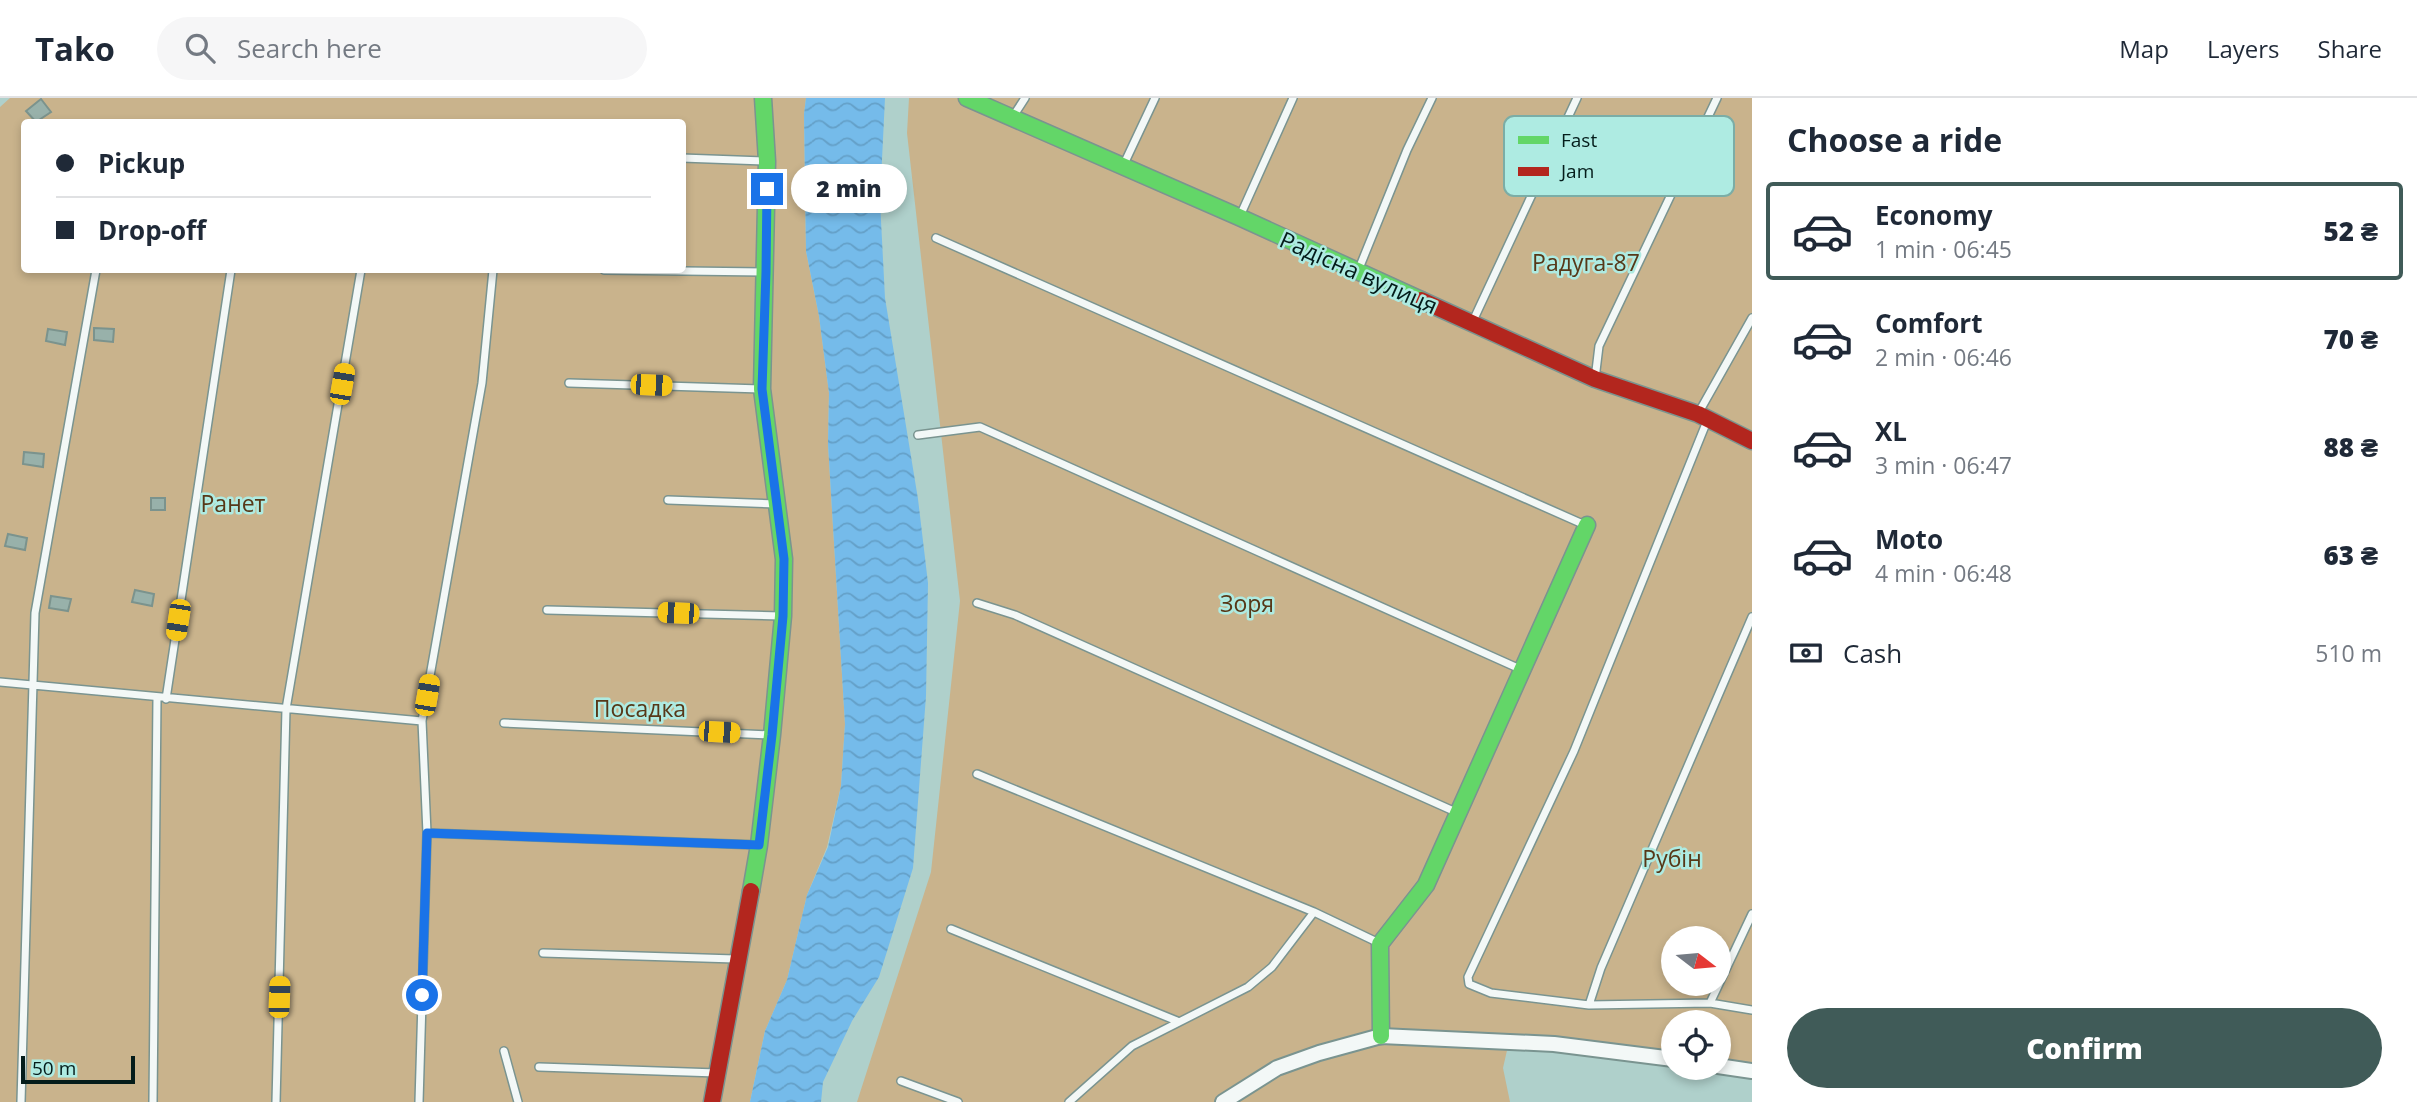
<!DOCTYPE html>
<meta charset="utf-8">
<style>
body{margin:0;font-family:"Open Sans",sans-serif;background:#f6f6f7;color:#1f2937;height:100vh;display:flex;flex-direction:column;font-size:26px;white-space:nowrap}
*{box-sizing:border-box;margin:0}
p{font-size:23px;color:#747a83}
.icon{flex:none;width:38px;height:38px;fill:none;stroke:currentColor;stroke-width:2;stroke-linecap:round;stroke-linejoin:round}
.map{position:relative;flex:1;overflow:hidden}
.drawer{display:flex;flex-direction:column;background:#fff;width:665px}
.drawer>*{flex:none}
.hud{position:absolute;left:21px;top:21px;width:665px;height:154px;border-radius:7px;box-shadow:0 4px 10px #0003;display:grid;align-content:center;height:154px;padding:0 35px;background:#fff}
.needle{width:46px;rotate:106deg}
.fabs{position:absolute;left:1661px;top:828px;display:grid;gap:14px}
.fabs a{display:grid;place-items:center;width:70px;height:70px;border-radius:50%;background:#fff;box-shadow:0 4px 10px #0003;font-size:35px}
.scale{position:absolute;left:21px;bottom:18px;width:114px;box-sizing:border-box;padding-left:7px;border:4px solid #041c1a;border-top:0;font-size:19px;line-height:24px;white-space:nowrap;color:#041c1a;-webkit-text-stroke:5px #aeebe2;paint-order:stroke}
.end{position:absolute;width:32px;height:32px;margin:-16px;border:9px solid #1a73e8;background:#fff;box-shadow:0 0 0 4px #fff}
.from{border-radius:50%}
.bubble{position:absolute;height:49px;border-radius:24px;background:#fff;box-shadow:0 4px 10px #0003;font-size:23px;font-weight:800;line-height:49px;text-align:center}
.car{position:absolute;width:21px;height:42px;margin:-21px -10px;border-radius:9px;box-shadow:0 0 5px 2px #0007;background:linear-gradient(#f5c518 24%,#345 0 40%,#f5c518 0 76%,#345 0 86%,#f5c518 0)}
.hud b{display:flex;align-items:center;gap:24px;height:66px;font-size:26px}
.hud b+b{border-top:2px solid #e0e1e3}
.hud i{width:18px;height:18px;background:#1f2937}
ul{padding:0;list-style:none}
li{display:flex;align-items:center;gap:21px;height:98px;margin:0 14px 10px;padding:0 21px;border:4px solid transparent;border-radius:7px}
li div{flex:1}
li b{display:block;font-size:26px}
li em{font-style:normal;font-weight:800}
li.selected{border-color:#405b58}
li>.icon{width:63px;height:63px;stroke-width:1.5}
h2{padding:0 35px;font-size:32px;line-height:84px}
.pay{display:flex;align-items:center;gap:18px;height:77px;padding:0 35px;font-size:26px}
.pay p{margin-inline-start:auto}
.button{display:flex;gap:14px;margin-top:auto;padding:14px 35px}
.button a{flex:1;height:80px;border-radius:42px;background:#405b58;color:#fff;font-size:28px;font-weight:800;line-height:80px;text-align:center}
header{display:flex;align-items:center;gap:42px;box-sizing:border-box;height:98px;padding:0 35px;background:#fff;border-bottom:2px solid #e0e1e3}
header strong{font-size:33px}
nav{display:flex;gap:38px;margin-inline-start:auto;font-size:24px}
.search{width:490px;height:63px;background:#f6f6f7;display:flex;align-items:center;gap:18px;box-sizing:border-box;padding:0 24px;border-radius:38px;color:#747a83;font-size:26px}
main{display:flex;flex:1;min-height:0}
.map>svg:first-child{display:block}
.garden{fill:#c9b38c;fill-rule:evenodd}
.water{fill:url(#water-waves)}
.building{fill:#98b1aa;stroke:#7b938d;stroke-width:2}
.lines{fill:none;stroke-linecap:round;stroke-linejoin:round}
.lane-casing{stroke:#7a9490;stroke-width:10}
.street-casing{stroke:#7a9490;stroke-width:18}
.fast-casing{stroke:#7a9490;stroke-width:19}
.jam-casing{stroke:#7a9490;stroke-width:19}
.lane{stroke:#f3f8f7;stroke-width:7}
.street{stroke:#f3f8f7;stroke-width:14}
.fast{stroke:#63d668;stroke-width:16}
.jam{stroke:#b3261e;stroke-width:16}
.route{stroke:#1a73e8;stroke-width:9}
.labels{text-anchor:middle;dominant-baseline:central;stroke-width:5;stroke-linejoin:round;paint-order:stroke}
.park-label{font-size:23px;fill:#573818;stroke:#aeebe2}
.street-label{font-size:23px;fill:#041c1a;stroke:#aeebe2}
.key{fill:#aeebe2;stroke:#7bada6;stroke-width:2}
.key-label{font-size:19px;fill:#041c1a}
</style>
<header>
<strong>Tako</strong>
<div class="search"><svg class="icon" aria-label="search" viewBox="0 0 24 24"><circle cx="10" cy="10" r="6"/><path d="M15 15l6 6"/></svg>Search here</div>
<nav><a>Map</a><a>Layers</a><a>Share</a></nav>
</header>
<main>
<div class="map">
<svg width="1752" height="1004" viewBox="0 0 1752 1004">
<defs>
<pattern id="water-waves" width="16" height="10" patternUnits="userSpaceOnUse" patternTransform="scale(1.75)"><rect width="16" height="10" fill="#75bbea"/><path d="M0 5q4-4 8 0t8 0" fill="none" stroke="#64a0c8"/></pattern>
</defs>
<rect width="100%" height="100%" fill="#afd0cb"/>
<path class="garden" d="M10,0H806L804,16L806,153L819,218L829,295L828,346L845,626L841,688L827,749L807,797L787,882L765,933L750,1004H0V9ZM24,24H682V172H24Z
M909,0H1752V978L1685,970H1718V924H1673V968L1508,948L1503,970L1510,1004H857L931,774L960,503L907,35ZM1673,840H1718V886H1673Z"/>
<path class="water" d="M806,0H885L880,103L885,200L918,401L928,485L926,598L913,770L879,879L852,923L823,984L821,1004H750L765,933L787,882L807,797L828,749L841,688L845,626L828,346L829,295L819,218L806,153L804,16Z"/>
<path class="building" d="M41,1L51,14L36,24L26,13Z
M94,230L114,231L113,244L94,242Z
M48,231L67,234L65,247L46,243Z
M24,354L44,356L43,369L23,366Z
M151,400H165V412H151Z
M8,436L27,440L25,452L5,448Z
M135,492L154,496L152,508L132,504Z
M51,498L71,501L68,513L49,510Z"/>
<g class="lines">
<defs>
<path id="lane" d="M1014,17L1025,0
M682,60L766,63
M1124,66L1155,0
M1240,118L1293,0
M936,140L1585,427
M604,172L766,174
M1358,173L1407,52L1432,0
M1472,225L1577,0
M1595,281L1599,248L1717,0
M569,285L761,291
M1699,314L1752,220
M1707,323L1574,653L1468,879L1469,886L1491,895L1589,907L1710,905L1752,912
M918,337L980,329L1520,571
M668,402L776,406
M977,505L1015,517L1458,715
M547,512L781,518
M0,584L422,623
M166,601L231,172
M504,625L772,637
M977,676L1314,814L1379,845
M427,735L759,747
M951,831L1177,923
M543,855L735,861
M1710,905L1752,816
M1589,907L1601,870L1752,519
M504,953L518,1004
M539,969L717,975
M901,983L958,1004
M21,1004L35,515L96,172
M153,1004L157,600
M276,1004L286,611L361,172
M419,1004L427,735L422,623L482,285L493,172
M1069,1004L1132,948L1248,889L1272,869L1314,814"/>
<path id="street" d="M1718,968L1752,973
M1223,1004L1277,970L1319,955L1381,938L1554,946L1673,961"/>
<path id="fast" d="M967,0L1239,119L1421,202
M751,793L759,747L772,637L783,518L784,461L762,291L767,63L763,0
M1381,938L1380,846L1426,787L1587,427"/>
<path id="jam" d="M1421,202L1595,281L1698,316L1752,343
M712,1004L751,793"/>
</defs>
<use href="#lane" class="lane-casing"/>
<use href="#street" class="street-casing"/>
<use href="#fast" class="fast-casing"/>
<use href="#jam" class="jam-casing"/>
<use href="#lane" class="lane"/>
<use href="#street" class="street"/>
<use href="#fast" class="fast"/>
<use href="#jam" class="jam"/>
</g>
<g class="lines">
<path class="route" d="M422,897L427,735L759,747L772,637L783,518L784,461L762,291L766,174L767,91"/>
</g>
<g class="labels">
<g class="park-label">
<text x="1586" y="164">Радуга-87</text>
<text x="233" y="405">Ранет</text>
<text x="1247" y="505">Зоря</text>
<text x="640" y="610">Посадка</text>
<text x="1672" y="760">Рубін</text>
</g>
<g class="street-label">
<text transform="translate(1359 174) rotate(24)">Радісна вулиця</text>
</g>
</g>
<rect x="1504" y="18" width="230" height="80" rx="10" class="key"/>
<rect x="1518" y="38" width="31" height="8" fill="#63d668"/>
<rect x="1518" y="69" width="31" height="9" fill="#b3261e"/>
<g class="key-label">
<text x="1561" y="49">Fast</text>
<text x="1561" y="80">Jam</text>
</g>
</svg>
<div class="fabs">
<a><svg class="needle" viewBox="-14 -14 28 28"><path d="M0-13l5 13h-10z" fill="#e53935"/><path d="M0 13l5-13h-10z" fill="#747a83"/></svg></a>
<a><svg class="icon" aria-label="locate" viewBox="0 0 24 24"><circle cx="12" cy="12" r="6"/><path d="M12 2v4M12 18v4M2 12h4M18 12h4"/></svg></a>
</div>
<div class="scale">50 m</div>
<i class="end from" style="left:422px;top:897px"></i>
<i class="end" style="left:767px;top:91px"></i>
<div class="bubble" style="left:791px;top:66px;width:116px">2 min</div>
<i class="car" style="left:342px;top:286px;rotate:10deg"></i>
<i class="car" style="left:651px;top:287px;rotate:92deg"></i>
<i class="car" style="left:678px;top:515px;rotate:272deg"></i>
<i class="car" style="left:178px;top:522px;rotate:189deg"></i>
<i class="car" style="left:427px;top:597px;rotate:10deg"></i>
<i class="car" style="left:719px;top:634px;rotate:93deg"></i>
<i class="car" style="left:279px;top:899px;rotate:2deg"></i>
<div class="hud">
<b><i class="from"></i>Pickup</b>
<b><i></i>Drop-off</b>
</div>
</div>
<section class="drawer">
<h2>Choose a ride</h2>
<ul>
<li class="selected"><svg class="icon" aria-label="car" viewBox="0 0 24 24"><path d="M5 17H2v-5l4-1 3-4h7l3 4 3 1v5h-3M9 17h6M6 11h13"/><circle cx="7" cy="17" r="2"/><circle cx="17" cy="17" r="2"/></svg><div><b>Economy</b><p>1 min · 06:45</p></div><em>52 ₴</em></li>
<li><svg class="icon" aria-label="car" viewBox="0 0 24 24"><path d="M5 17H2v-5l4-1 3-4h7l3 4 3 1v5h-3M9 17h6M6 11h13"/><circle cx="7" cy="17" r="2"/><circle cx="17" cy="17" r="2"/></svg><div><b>Comfort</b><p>2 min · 06:46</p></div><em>70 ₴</em></li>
<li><svg class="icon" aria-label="car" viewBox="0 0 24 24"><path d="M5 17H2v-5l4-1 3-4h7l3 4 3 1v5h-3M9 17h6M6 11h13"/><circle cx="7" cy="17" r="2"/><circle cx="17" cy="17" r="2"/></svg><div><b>XL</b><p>3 min · 06:47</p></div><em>88 ₴</em></li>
<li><svg class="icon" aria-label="car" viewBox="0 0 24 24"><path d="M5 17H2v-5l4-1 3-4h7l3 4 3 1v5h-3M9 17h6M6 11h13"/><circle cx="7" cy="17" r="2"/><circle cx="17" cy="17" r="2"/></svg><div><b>Moto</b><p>4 min · 06:48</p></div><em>63 ₴</em></li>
</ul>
<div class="pay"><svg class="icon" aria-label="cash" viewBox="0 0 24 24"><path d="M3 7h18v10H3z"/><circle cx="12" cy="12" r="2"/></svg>Cash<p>510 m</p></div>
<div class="button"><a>Confirm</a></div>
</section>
</main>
